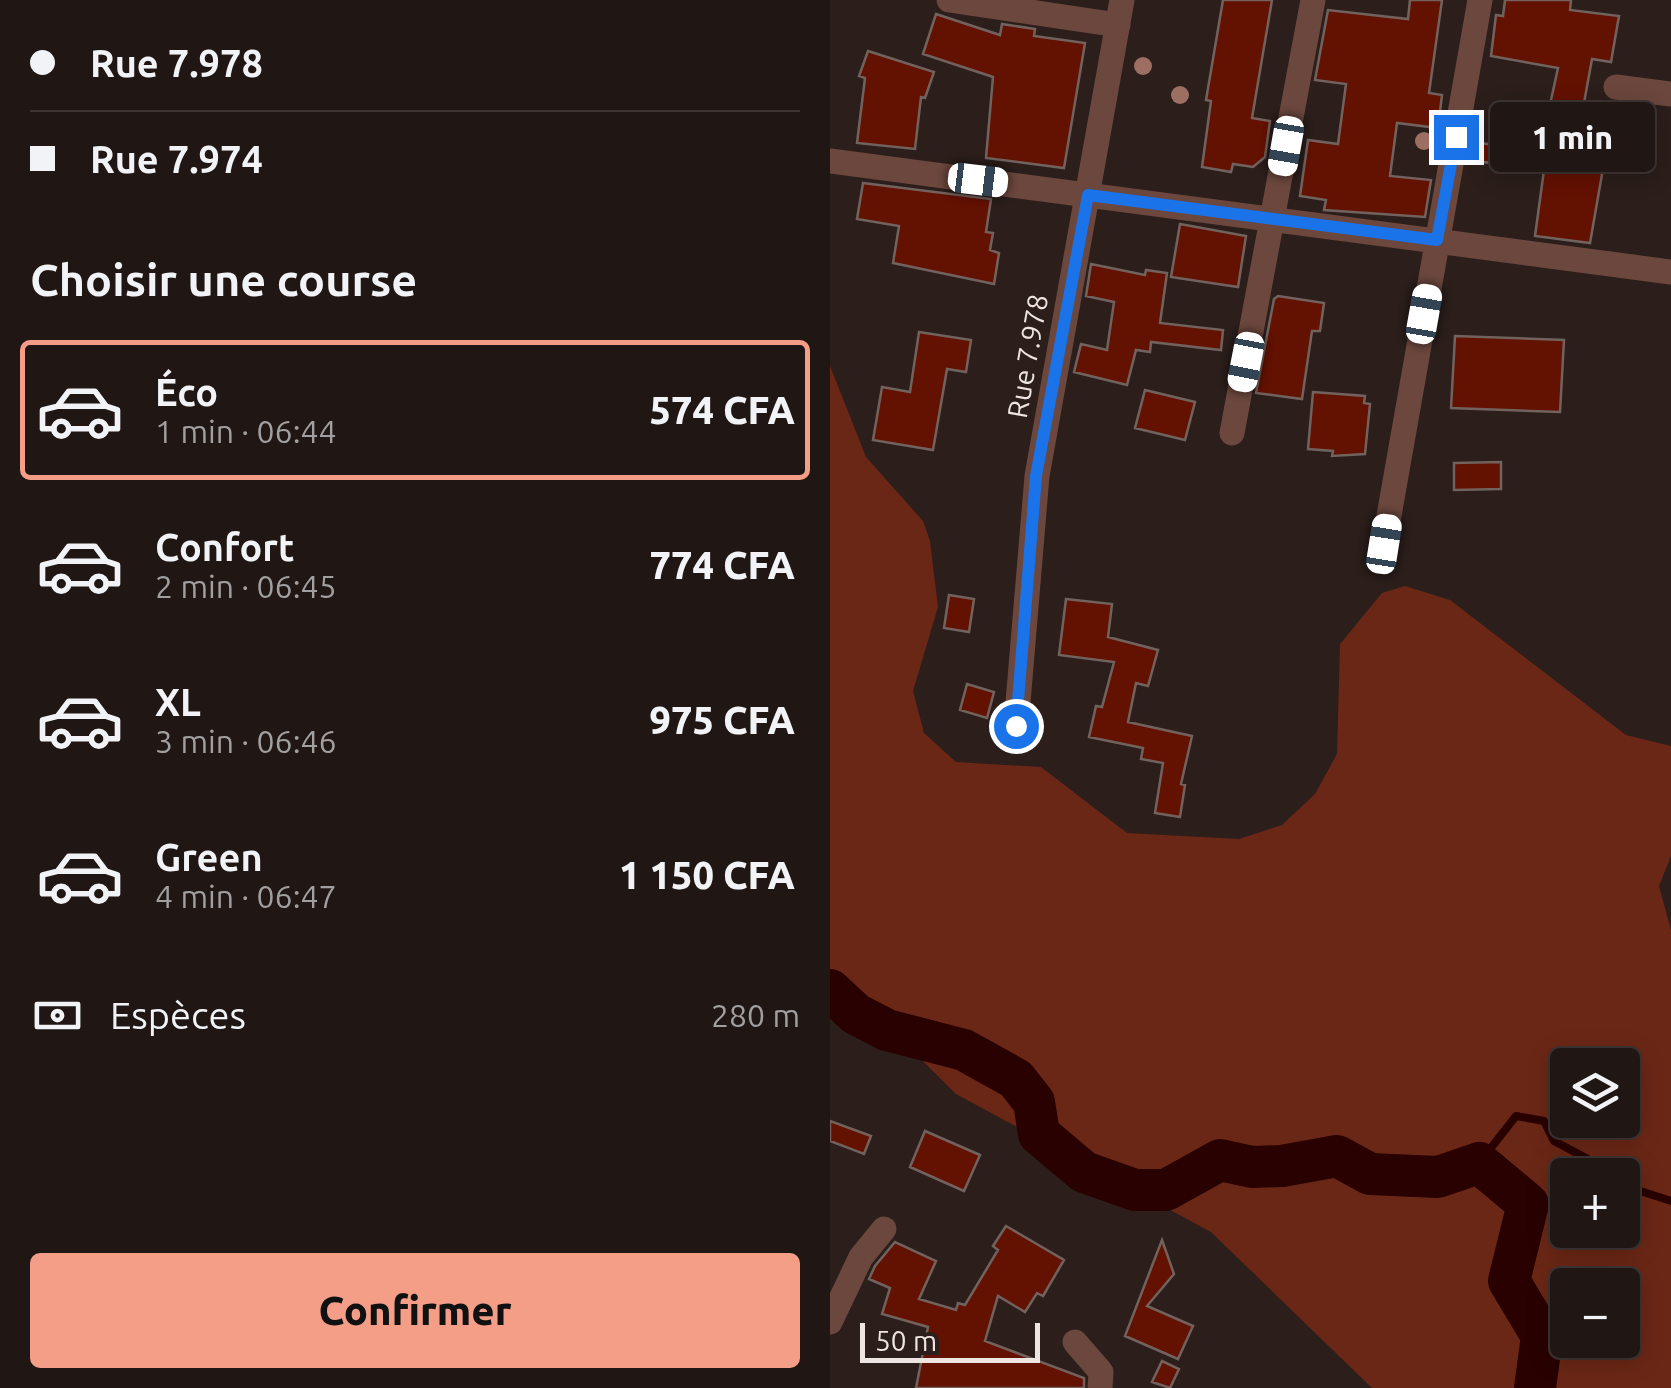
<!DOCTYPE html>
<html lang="fr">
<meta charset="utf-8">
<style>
body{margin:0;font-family:Ubuntu,sans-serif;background:#281f1d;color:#f1f3f6;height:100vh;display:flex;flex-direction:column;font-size:38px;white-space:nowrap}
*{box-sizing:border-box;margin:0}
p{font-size:32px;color:#a29fa0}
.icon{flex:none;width:55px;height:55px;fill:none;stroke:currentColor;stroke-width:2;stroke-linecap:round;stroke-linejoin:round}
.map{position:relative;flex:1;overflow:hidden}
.drawer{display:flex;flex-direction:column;background:#201614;width:830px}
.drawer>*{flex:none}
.top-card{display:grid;align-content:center;height:220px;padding:0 30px;background:#201614}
.fabs{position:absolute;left:720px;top:1048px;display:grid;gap:20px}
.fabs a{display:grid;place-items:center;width:90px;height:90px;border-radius:10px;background:#201614;box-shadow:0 5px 25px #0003,0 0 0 2px #3d3534;font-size:50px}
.scale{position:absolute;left:30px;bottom:25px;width:180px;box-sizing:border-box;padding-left:10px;border:5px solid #eee5e3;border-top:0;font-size:28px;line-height:35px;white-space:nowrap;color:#eee5e3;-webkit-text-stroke:8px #2b1e1b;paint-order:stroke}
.end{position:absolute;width:45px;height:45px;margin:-22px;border:12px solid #1a73e8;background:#fff;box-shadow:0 0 0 5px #fff}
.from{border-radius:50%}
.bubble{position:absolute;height:70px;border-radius:10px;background:#201614;box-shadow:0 5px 25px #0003,0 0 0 2px #3d3534;font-size:32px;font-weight:800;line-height:70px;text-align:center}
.car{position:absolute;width:30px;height:60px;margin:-30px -15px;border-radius:12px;box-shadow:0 0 8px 2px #0007;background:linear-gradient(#fff 24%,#345 0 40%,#fff 0 76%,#345 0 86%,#fff 0)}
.top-card b{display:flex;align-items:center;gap:35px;height:95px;font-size:38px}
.top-card b+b{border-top:2px solid #3d3534}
.top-card i{width:25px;height:25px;background:#f1f3f6}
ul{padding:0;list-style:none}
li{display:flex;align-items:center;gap:30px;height:140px;margin:0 20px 15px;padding:0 10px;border:5px solid transparent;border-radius:10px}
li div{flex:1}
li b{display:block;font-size:38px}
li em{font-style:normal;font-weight:800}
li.current{border-color:#f49e88}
li>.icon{width:90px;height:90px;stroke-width:1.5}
h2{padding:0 30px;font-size:45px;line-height:120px}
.pay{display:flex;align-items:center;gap:25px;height:110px;padding:0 30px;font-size:38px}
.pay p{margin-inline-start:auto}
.action{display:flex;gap:20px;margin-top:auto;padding:20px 30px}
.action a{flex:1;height:115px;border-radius:10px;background:#f49e88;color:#111;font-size:40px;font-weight:800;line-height:115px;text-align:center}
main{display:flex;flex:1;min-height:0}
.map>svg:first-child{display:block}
.green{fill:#6b2716;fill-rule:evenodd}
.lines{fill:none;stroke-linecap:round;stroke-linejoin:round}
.stream{stroke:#290100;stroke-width:8}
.river{stroke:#290100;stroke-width:42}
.building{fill:#631100;stroke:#72625e;stroke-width:2.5}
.street{stroke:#6b473d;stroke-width:25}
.tree{fill:#9d6f63}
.route{stroke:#1a73e8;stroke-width:12}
.labels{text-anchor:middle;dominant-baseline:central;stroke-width:8;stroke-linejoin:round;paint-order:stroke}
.street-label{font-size:28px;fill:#eee5e3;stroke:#2b1e1b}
</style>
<main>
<section class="drawer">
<div class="top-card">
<b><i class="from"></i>Rue 7.978</b>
<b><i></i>Rue 7.974</b>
</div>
<h2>Choisir une course</h2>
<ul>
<li class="current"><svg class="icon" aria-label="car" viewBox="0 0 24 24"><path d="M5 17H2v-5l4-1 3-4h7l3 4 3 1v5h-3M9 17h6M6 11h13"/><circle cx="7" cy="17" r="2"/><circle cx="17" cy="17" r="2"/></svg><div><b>Éco</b><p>1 min · 06:44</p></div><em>574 CFA</em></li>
<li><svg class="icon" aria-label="car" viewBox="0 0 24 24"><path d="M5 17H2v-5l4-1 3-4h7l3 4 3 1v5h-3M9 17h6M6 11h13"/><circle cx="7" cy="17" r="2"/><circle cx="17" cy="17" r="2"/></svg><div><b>Confort</b><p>2 min · 06:45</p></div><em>774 CFA</em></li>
<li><svg class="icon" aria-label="car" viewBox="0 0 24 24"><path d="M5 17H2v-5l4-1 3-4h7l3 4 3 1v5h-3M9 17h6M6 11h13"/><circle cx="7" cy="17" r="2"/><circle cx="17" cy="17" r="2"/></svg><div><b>XL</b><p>3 min · 06:46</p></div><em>975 CFA</em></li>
<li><svg class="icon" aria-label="car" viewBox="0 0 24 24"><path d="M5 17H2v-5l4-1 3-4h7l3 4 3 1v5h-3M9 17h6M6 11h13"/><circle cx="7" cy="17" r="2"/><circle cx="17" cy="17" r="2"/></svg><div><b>Green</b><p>4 min · 06:47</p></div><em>1 150 CFA</em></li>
</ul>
<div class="pay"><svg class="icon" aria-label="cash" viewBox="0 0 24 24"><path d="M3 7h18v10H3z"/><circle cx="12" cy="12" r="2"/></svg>Espèces<p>280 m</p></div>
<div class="action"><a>Confirmer</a></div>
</section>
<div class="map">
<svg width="841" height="1388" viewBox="0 0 841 1388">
<rect width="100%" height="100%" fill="#2b1e1b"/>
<path class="green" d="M0,366L36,457L93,521L100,541L108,607L83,691L94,733L126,762L211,767L297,833L409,839L452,825L485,794L507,754L510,644L552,593L575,586L620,600L796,735L841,746V856L829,886L841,930V1388H542L381,1232L126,1094L0,969ZM738,1065H792V1120H738ZM738,1175H792V1230H738ZM738,1285H792V1340H738Z"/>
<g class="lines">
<path class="stream" d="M649,1163L686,1116L714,1121L724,1141L788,1175
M792,1179L807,1190L841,1201"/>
<path class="river" d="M0,990L26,1014L57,1030L134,1050L186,1079L204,1102L209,1134L254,1172L305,1190H336L390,1160L422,1167L452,1166L507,1156L540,1174L608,1177L649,1163L698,1204L679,1281L712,1336L705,1388"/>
</g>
<path class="building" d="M393,0H442L422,118L440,121L435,157L423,167L403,164L401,172L372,167L381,101L376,100Z
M580,0H612L599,93L612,95L608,128L567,123L560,176L601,180L595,217L494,210L496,200L470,196L478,140L508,144L516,84L485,80L498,10L578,19Z
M675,0H741L740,10L789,16L781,62L762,59L748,136L778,140L760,243L705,236L714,170L638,160L641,142L705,150L707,131L714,132L728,68L661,56L666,15L673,16Z
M106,14L170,35L172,24L205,29L204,36L255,43L234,168L156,158L163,77L93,54Z
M38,51L104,72L95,98L91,97L85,149L27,143L35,78L29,76Z
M33,183L161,199L156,232L163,233L160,250L169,253L164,284L63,263L69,226L27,219Z
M350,224L416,236L408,287L341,277Z
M261,264L315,275L316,270L337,273L330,323L393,330L391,350L321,342L320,352L306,350L297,385L244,372L251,344L277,350L284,302L256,296Z
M448,296L494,303L490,331H482L472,399L426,393L444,299Z
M89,332L141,340L136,372L117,369L103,450L43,440L52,387L80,392Z
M625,336L734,340L730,412L621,408Z
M315,390L365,402L355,440L305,428Z
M483,392L535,396L534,403L540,404L535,454L502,456L503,451L478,449Z
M671,462V489L624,490V463Z
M119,595L144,599L139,632L114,628Z
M236,599L282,604L278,637L328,650L318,686L306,683L298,722L362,736L351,784L355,785L350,817L325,813L333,763L311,759L313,748L259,737L266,706L272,707L284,662L229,655Z
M137,684L164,692L157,718L130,710Z
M0,1121L41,1136L34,1154L0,1141Z
M95,1131L150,1155L134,1191L80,1167Z
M176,1226L234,1260L213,1296L207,1293L195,1312L168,1296L155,1341L254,1378V1388H86L98,1327L52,1314L60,1288L39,1279L45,1266L65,1242L106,1261L89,1299L126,1310L128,1303L135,1305L168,1250L163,1246Z
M332,1240L344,1274L317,1306L363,1326L348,1359L295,1336Z
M332,1361L349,1369L340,1388L322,1382Z"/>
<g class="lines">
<path class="street" d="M119,0L288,25
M786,87L841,94
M0,161L841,272
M402,433L483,0
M554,544L650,0
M186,726L207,476L292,0
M0,1322L31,1257L54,1229
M245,1342L271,1372L270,1388"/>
</g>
<g class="tree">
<circle cx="313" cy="66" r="9"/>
<circle cx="350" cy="95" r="9"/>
<circle cx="594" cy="141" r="9"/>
</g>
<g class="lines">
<path class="route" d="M186,726L206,476L258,195L607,240L626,137"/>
</g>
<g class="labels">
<g class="street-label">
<text transform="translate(197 356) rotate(-80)">Rue 7.978</text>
</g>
</g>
</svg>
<div class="fabs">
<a><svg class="icon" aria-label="layers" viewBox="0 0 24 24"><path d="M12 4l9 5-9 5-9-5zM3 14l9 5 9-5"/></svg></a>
<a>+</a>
<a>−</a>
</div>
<div class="scale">50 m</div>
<i class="end from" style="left:186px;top:726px"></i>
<i class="end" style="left:626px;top:137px"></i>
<div class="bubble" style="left:660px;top:102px;width:165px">1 min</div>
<i class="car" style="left:456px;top:146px;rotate:190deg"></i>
<i class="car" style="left:148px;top:180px;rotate:97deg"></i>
<i class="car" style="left:594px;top:314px;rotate:10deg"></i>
<i class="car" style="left:416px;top:362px;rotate:191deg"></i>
<i class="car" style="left:554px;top:544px;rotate:9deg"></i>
</div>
</main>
